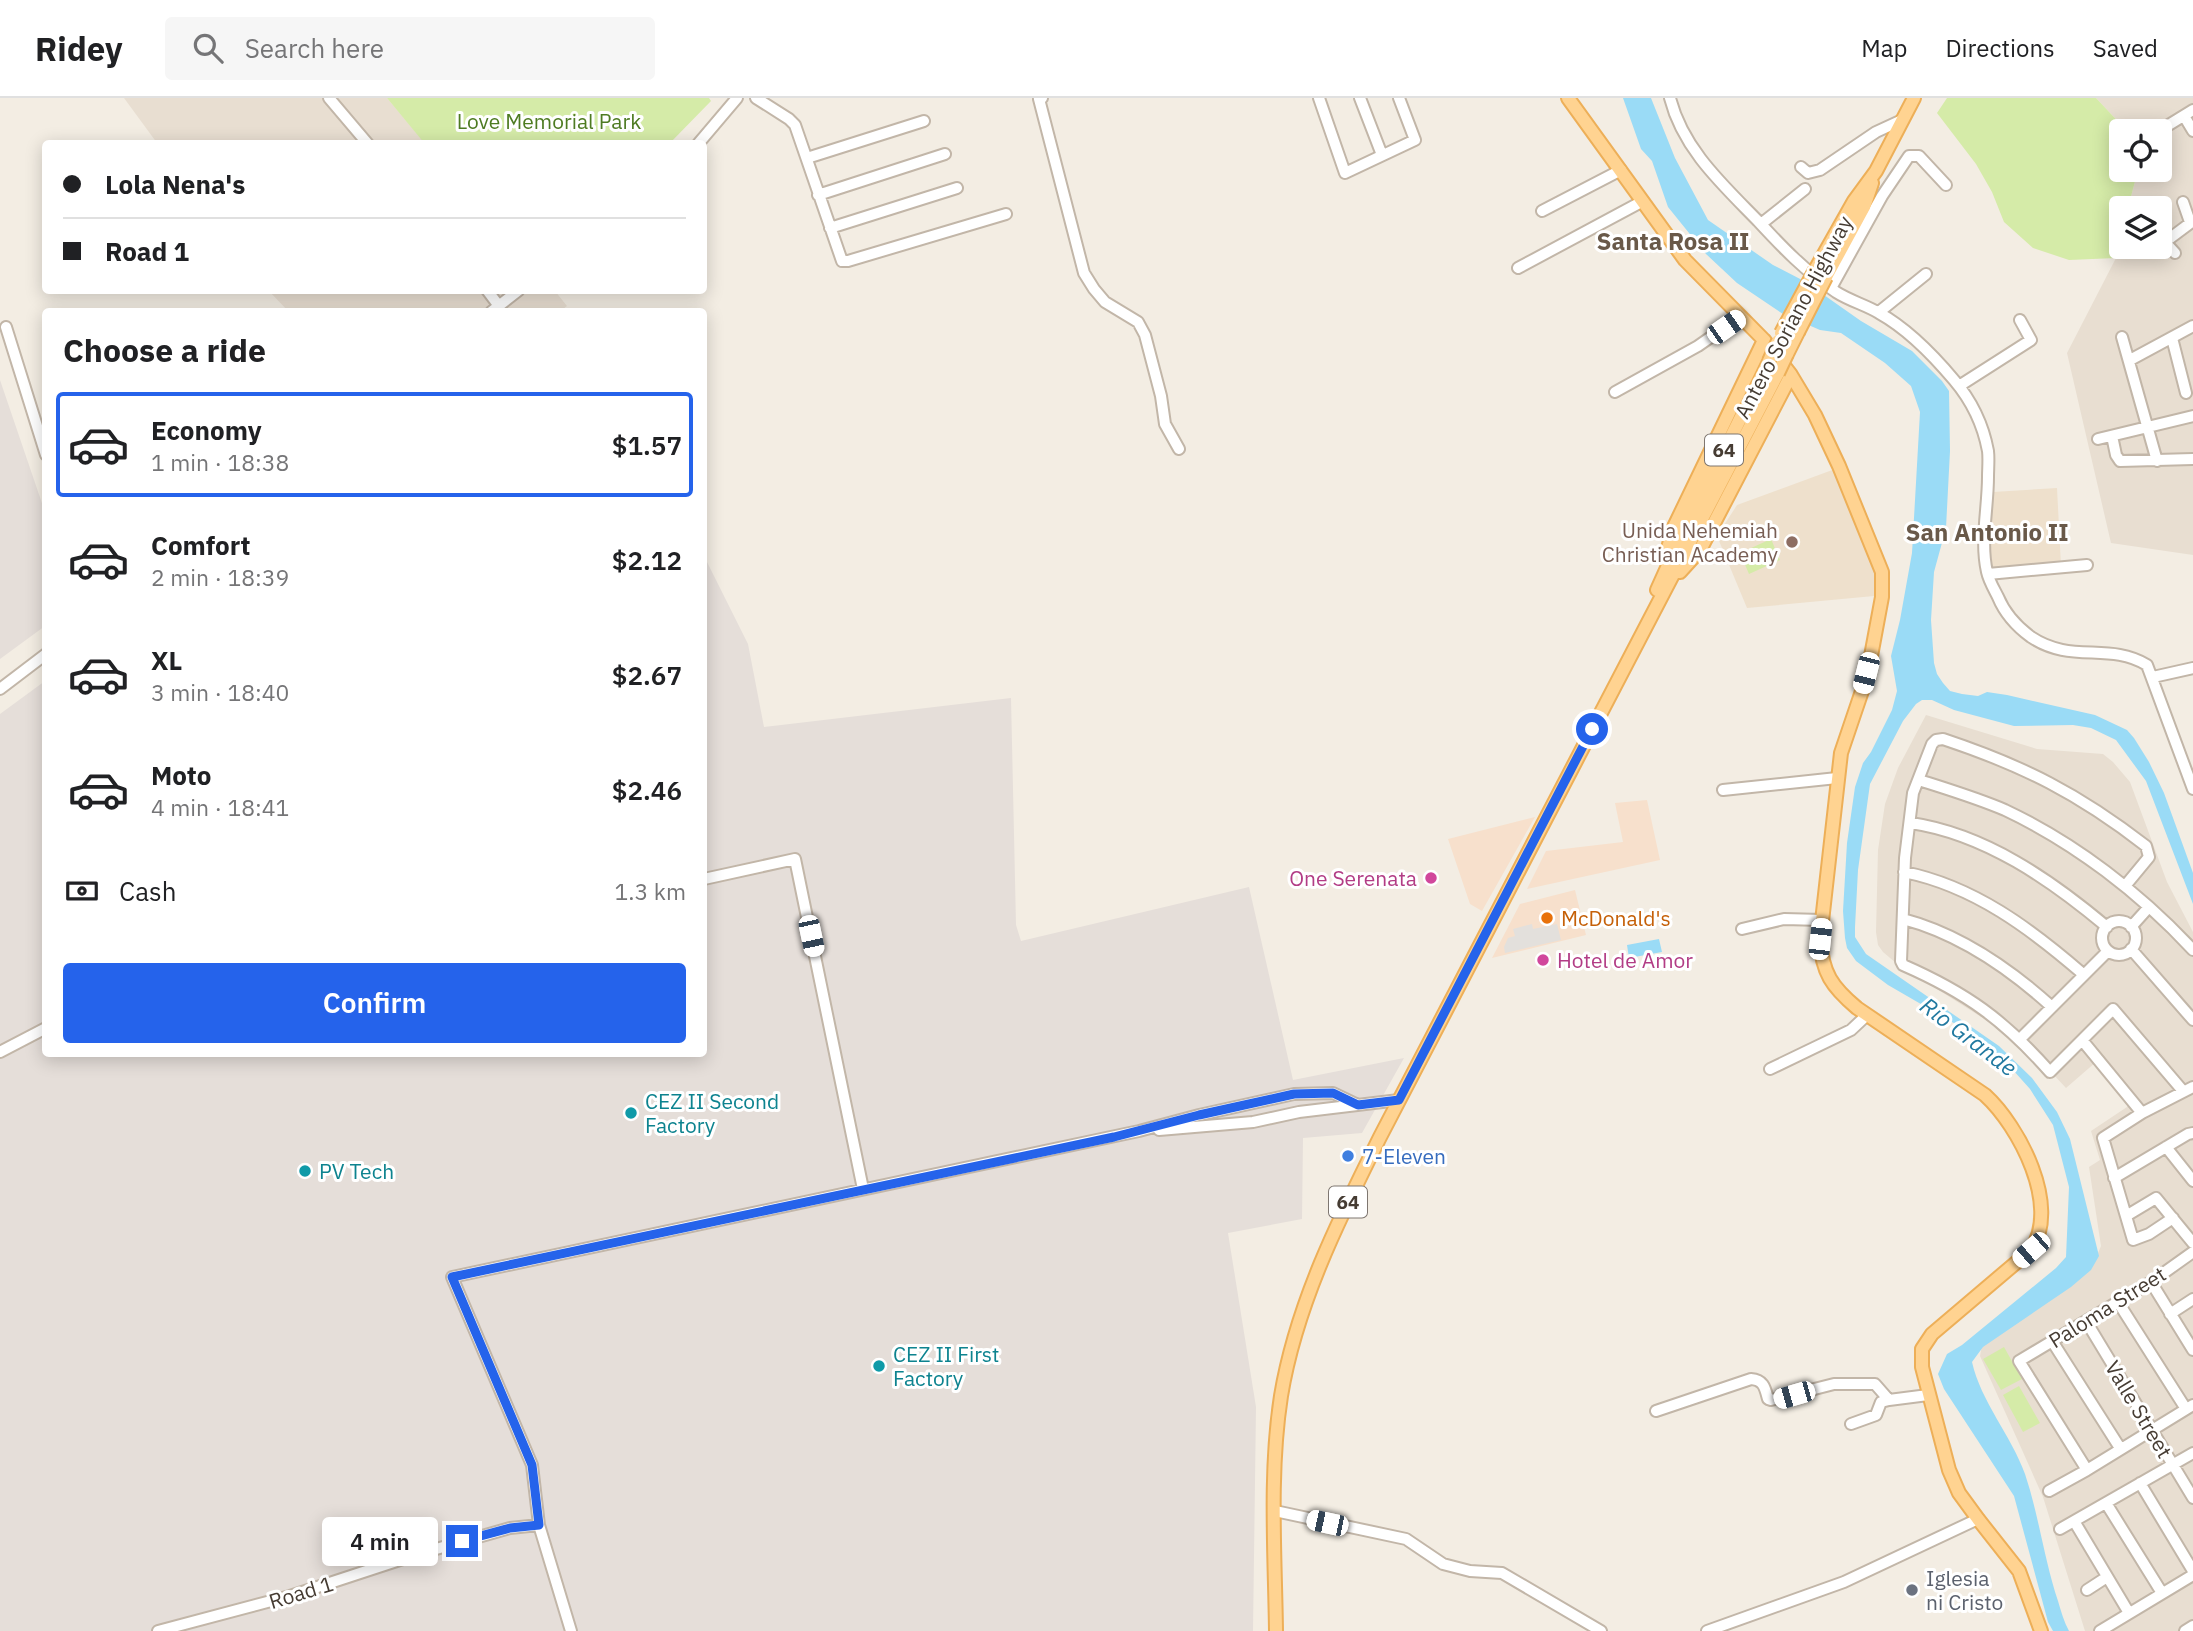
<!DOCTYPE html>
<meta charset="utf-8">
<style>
body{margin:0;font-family:"IBM Plex Sans",sans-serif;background:#f6f6f6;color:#202124;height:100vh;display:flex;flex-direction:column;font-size:26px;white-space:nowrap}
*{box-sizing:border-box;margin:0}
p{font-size:23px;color:#757577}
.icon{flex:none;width:38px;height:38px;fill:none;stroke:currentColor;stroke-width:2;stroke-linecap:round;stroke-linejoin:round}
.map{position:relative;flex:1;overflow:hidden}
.panel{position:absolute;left:42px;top:210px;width:665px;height:749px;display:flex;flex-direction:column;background:#fff;border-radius:7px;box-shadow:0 4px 18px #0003}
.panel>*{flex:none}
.banner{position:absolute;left:42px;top:42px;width:665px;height:154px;border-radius:7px;box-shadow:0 4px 18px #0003;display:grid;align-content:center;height:154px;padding:0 21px;background:#fff}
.tools{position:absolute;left:2109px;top:21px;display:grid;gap:14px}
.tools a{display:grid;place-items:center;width:63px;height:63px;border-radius:7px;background:#fff;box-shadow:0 4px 18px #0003;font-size:35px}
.end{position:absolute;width:32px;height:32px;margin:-16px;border:9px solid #2563eb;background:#fff;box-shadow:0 0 0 4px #fff}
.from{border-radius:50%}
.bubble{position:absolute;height:49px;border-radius:7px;background:#fff;box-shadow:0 4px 18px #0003;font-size:23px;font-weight:600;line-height:49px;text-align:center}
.car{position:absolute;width:21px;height:42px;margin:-21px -10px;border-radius:9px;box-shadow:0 0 5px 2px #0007;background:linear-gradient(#fff 24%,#345 0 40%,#fff 0 76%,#345 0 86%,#fff 0)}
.banner b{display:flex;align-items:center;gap:24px;height:66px;font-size:26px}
.banner b+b{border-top:2px solid #e0e0e0}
.banner i{width:18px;height:18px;background:#202124}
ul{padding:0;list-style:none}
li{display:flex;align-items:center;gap:21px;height:105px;margin:0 14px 10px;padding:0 7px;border:4px solid transparent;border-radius:7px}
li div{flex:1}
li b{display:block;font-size:26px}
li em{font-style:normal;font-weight:600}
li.selected{border-color:#2563eb}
li>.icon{width:63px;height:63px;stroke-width:1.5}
h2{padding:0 21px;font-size:32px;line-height:84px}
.pay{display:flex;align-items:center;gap:18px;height:77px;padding:0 21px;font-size:26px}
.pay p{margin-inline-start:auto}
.primary-button{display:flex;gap:14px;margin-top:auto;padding:14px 21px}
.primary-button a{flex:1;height:80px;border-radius:7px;background:#2563eb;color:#fff;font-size:28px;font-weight:600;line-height:80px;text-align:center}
header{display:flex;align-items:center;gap:42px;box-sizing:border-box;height:98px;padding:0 35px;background:#fff;border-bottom:2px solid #e0e0e0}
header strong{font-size:33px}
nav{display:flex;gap:38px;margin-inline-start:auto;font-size:24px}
.search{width:490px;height:63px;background:#f6f6f6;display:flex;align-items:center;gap:18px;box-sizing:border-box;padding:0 24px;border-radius:7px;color:#757577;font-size:26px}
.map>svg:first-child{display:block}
.residential{fill:#e8ded1}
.commercial{fill:#f7e0cc}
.industrial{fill:#e5ded9}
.education{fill:#eee0cc}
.green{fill:#d5eba8}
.parking{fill:#e3e0dc}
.water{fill:#9adbf6}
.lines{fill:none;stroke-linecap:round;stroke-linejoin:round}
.minor-casing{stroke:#c2b6a8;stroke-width:14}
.major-casing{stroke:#edaf58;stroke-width:16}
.minor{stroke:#fff;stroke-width:10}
.major{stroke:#ffd391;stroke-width:12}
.major-bridge-casing{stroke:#edaf58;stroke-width:16;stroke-linecap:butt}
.major-bridge{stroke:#ffd391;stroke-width:12}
.route{stroke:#2563eb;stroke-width:9}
.education-dot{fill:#8d6e63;stroke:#fff;stroke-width:2.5}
.hotel-dot{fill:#d1479c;stroke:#fff;stroke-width:2.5}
.food-dot{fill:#e8710a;stroke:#fff;stroke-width:2.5}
.culture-dot{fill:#0f9aa8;stroke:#fff;stroke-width:2.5}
.shop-dot{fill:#3f7fe0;stroke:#fff;stroke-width:2.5}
.worship-dot{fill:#6b7280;stroke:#fff;stroke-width:2.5}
.labels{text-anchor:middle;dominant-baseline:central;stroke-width:6;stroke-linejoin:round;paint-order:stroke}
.shield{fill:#fff;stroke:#7e7670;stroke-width:2}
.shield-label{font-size:19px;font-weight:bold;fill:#463c33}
.park-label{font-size:21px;fill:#4e7b22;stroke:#fff}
.street-label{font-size:21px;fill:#463c33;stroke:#fff}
.education-label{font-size:21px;fill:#785e54;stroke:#fff;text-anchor:end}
.hotel-label{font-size:21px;fill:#b23c85;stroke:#fff;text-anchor:end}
.food-label{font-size:21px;fill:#c56008;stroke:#fff;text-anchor:start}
.culture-label{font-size:21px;fill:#0d838f;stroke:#fff;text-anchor:start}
.shop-label{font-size:21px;fill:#366cbe;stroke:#fff;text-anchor:start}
.worship-label{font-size:21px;fill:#5b616d;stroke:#fff;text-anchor:start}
.water-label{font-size:23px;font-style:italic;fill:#2179a0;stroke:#fff}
.quarter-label{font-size:24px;font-weight:bold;fill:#695949;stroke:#fff}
</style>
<header>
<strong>Ridey</strong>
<div class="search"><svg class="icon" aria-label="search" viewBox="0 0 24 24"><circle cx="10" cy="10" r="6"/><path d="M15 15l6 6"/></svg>Search here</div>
<nav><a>Map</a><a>Directions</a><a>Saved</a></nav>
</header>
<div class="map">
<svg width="2193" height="1533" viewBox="0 0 2193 1533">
<rect width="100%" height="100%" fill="#f3ede3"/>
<path class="residential" d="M124,0H387L425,45H157Z
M2096,0H2193V457L2111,445L2067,255L2116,160L2121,140V149H2160V110H2128L2138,72H2160V33H2127Z
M269,193H555L567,208L559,214L288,213Z
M1926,617L2037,651L2103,656L2113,664L2130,684L2167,784L2193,834V1533H2085L2043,1399L1980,1258L1982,1247L2092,1169L2101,1148L2089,1069L2100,1062L2091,1033L2127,1009L2129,1005L2096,964L2066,990L2053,976L2047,981L2037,967L1989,924L1896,865L1883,854L1878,847L1876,834L1878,752L1885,706L1898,670Z"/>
<path class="commercial" d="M1647,702L1660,762L1527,791L1546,753L1623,744L1615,705Z
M1535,719L1482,813L1470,806L1448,741Z
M1575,792L1586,837L1492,860L1520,806Z"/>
<path class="industrial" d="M0,282L46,417L45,528L0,561Z
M704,458L748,546L764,629L1011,600L1016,827L1021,843L1249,789L1293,982L1404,960L1362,1035L1303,1040L1302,1121L1228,1135L1256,1309L1253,1533H0V616L45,583L46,956H704Z"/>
<path class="education" d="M1835,371L1867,449L1876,479L1874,498L1747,510L1717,438L1737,407Z
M2057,390L2061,468L1990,473L1988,438L1993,394Z"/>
<path class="green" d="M387,0H709L711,3L670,45L425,46Z
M1947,0H2096L2127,33H2121V72H2138L2128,110H2121V140L2116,160L2069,162L2033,150L2004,124L1992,94L1976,66L1937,15Z
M1771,441L1780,462L1749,476L1740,455Z
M2004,1249L2022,1281L2001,1292L1983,1261Z
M2019,1288L2040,1325L2023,1334L2003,1297Z"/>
<path class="parking" d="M1532,826L1533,831L1557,826L1561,842L1505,855L1504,849L1508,840L1515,838L1513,831Z"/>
<path class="water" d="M1623,0H1651L1675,60L1708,122L1773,167L1804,183L1861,223L1912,253L1942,283L1949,293L1950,353L1946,430L1934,474L1931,522L1934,565L1937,576L1943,585L1950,593L1962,596L1978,598L1987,594L2007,597L2095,617L2127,632L2134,640L2149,664L2164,695L2193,775V806L2146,683L2116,642L2091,630L2073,627L2014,628L1954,612L1932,602H1922L1916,606L1903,623L1870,686L1858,772L1855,829V839L1866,856L1999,948L2032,980L2057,1014L2070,1041L2099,1158L2091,1172L2071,1189L1983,1249L1972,1264C1981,1304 2011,1337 2025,1376C2039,1418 2044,1461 2058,1503C2061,1513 2064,1524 2069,1533H2053L2048,1524L2014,1398L1944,1291L1938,1276L1947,1256L1962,1247L2056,1170L2066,1159L2069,1089L2053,1027L2030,991L2013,972L1964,931L1888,887L1856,863L1847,850L1845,840L1843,813L1847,745L1855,689L1863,665L1871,654L1892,612L1897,593L1891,558L1900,522L1912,455L1920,314L1911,288L1885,265L1841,235L1820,232L1783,216L1737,185L1706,156L1668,109L1652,63L1641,51Z
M1659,841L1662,854L1629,860L1627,847Z"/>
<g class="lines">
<defs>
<path id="minor" d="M329,0L368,46
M756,0L789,21L795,27L842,163H848L1006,116
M1042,0L1039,1L1084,175L1094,191L1105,204L1138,224L1145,237L1161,298L1165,326L1179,351
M1319,0L1345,75L1415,42L1399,0
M1360,0L1382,57
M1670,0C1683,51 1722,86 1758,123C1783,150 1805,173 1836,194C1850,203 1866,207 1879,215C1908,231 1933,257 1954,282C1971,302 1983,326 1988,353C1989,361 1988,371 1988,379C1988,410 1980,443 1987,474C1989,483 1994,491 1998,499C2005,516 2016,528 2031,539C2071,566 2109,544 2147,567L2193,691
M2184,18L2193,33
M2167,28L2193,12
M698,46L737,0
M807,60L924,23
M1801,69L1808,75L1820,72L1876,34L1902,22
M818,97L945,56
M2183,104L2190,124
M1542,113L1621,72
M1761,126L1805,91
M830,130L957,90
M2175,155L2165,144L2193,123
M1518,170L1643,103
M1831,190L1882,98L1909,58H1919L1946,87
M487,192L499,208
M491,214L519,192
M1879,214L1926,176
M6,229L46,357
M2122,239L2157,363
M2172,240L2186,295
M2130,262L2193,228
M1959,288L2031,242L2020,222
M1615,294L1698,248L1741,218
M2112,338L2116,357L2120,363L2193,361
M2098,341L2193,318
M1988,476L2087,467
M2153,579L2193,570
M0,591L46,556
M1919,682C1947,691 1977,700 2005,712C2075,745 2140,795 2193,852
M1723,692L1837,680
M1911,725C1985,736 2051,782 2107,829
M1904,774C1974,788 2031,831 2083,876
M704,781L795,761L863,1091
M2125,788L2149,759L2146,748C2079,696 2024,668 1943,641L1936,642L1932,646L1913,695L1905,760L1901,863L1903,867C1967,895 2004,922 2050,974L2113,911L2183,993
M1903,821C1960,836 2009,870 2052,909
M2102 840a17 17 0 1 1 34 0a17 17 0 1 1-34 0Z
M2131,829L2149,809
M1742,831L1784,821L1822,822
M2131,851L2193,922
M2020,941L2108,853
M2082,942L2142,1015
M0,954L46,930
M1770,971L1851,932L1867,917
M1159,1032L1253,1024L1299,1014L1399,1002
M2166,1049L2193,1083
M2114,1080L2188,1036L2193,1035
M2126,1118L2156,1100L2193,1145
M2173,1120L2149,1136L2133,1142L2103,1040L2142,1015L2193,989
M2151,1184L2193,1252
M2118,1204L2186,1311
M2170,1216L2193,1201
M2086,1223L2193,1400
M2052,1243L2120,1350
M1656,1313L1751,1281C1764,1282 1765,1290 1768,1301L1771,1302L1834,1286H1875L1889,1302L1928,1297
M1851,1326L1876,1317L1881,1304L1889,1302
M2087,1372L2019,1263L2151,1184L2193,1154
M2140,1385L2193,1473
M2049,1393L2087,1372L2193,1307
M2106,1405L2162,1495
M1275,1413L1406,1441L1443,1466L1470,1473L1502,1475L1601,1533
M2074,1423L2129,1515
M2060,1431L2193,1355
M2087,1492L2107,1479
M158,1533L290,1498L415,1457L510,1430L539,1427
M571,1533L539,1427L532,1367L452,1179L1139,1033L1199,1017L1294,996L1333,995L1358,1007
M1707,1533L1844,1484L1978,1421
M2100,1533L2193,1477
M2185,1533L2193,1528"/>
<path id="major" d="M1568,0L1685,162L1764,242L1791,277L1815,317L1839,368L1882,474V499L1871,558L1862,593L1841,655L1820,841C1822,875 1832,889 1857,910L1985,997C2019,1028 2061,1108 2031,1152L1932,1236L1922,1251V1269L1949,1372L1959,1395L1978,1421L2019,1473L2041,1533
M1815,172L1854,103L1876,73L1914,0
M1826,179L1864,109L1872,85
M1787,256L1798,234
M1666,458L1673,431L1764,242
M1680,474L1700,452L1791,277
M1657,492L1680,441L1769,263
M1276,1533C1275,1456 1269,1375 1281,1298C1296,1207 1339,1121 1380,1039L1778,275"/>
</defs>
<use href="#minor" class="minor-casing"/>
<use href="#major" class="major-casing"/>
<use href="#minor" class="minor"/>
<use href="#major" class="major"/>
<defs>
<path id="major-bridge" d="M1798,234L1826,179
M1781,235L1815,172
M1769,263L1778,243
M1778,275L1787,256"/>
</defs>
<use href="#major-bridge" class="major-bridge-casing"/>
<use href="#major-bridge" class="major-bridge"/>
</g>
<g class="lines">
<path class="route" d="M462,1443L510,1430L539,1427L532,1367L452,1179L1114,1039L1199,1017L1294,996L1333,995L1358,1007L1399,1002L1592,631"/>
</g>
<circle class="education-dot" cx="1792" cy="444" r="7"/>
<g class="hotel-dot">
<circle cx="1431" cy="780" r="7"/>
<circle cx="1543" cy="862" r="7"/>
</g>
<circle class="food-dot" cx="1547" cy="820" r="7"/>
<g class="culture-dot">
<circle cx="631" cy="1015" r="7"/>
<circle cx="305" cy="1073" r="7"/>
<circle cx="879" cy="1268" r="7"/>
</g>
<circle class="shop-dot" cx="1348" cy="1058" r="7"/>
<circle class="worship-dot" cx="1912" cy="1492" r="7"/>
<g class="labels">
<g class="shield">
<rect x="1705" y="336.5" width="38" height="31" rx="5"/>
<rect x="1329" y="1088.5" width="38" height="31" rx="5"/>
</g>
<g class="shield-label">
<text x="1724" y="352">64</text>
<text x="1348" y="1104">64</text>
</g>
<g class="park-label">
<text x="549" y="23">Love Memorial Park</text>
</g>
<g class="street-label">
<text transform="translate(1793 219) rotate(-62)">Antero Soriano Highway</text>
<text transform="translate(2107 1209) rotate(-32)">Paloma Street</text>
<text transform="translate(2139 1311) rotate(59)">Valle Street</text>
<text transform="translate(301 1494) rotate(-17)">Road 1</text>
</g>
<g class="education-label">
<text x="1778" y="432">Unida Nehemiah<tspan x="1778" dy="24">Christian Academy</tspan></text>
</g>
<g class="hotel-label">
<text x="1417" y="780">One Serenata</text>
<text x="1557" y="862" text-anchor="start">Hotel de Amor</text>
</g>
<g class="food-label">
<text x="1561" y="820">McDonald's</text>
</g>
<g class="culture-label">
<text x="645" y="1003">CEZ II Second<tspan x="645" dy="24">Factory</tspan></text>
<text x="319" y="1073">PV Tech</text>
<text x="893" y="1256">CEZ II First<tspan x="893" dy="24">Factory</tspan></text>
</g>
<g class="shop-label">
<text x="1362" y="1058">7-Eleven</text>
</g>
<g class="worship-label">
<text x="1926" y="1480">Iglesia<tspan x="1926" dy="24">ni Cristo</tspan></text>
</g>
<g class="water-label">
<text transform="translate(1969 938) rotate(37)">Rio Grande</text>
</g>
<g class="quarter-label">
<text x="1673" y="143">Santa Rosa II</text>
<text x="1987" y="434">San Antonio II</text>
</g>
</g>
</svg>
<div class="tools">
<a><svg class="icon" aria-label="locate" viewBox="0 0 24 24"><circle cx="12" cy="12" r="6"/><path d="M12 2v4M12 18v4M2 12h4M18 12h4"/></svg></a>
<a><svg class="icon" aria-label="layers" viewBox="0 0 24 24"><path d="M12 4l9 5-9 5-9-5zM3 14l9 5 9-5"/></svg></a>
</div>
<i class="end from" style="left:1592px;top:631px"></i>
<i class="end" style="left:462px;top:1443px"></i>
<div class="bubble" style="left:322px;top:1419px;width:116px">4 min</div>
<i class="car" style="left:1726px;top:229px;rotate:55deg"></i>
<i class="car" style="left:1866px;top:575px;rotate:194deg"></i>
<i class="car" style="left:811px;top:838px;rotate:168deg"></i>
<i class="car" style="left:1820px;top:841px;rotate:6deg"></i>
<i class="car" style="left:2031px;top:1152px;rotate:229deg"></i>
<i class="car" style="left:1794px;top:1297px;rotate:254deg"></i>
<i class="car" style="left:1327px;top:1425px;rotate:282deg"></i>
<div class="banner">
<b><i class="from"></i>Lola Nena's</b>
<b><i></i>Road 1</b>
</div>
<section class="panel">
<h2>Choose a ride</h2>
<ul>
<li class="selected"><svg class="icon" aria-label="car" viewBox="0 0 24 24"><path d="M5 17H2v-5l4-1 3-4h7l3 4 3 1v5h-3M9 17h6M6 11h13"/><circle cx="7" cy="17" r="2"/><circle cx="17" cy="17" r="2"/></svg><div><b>Economy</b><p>1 min · 18:38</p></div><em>$1.57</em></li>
<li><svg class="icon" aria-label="car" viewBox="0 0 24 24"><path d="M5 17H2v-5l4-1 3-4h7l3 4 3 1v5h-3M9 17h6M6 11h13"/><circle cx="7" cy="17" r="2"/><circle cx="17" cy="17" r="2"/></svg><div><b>Comfort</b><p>2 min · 18:39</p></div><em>$2.12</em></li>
<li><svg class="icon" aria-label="car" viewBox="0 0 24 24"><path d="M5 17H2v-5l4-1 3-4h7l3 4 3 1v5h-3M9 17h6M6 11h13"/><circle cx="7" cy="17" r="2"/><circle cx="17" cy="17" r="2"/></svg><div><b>XL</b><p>3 min · 18:40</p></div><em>$2.67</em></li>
<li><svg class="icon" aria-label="car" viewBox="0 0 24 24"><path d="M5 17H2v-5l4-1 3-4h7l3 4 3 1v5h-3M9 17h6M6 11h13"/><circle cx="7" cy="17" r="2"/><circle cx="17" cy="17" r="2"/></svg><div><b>Moto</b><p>4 min · 18:41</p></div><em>$2.46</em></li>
</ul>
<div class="pay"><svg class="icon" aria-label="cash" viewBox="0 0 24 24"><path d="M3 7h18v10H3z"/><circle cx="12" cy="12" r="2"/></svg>Cash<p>1.3 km</p></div>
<div class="primary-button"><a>Confirm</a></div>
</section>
</div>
